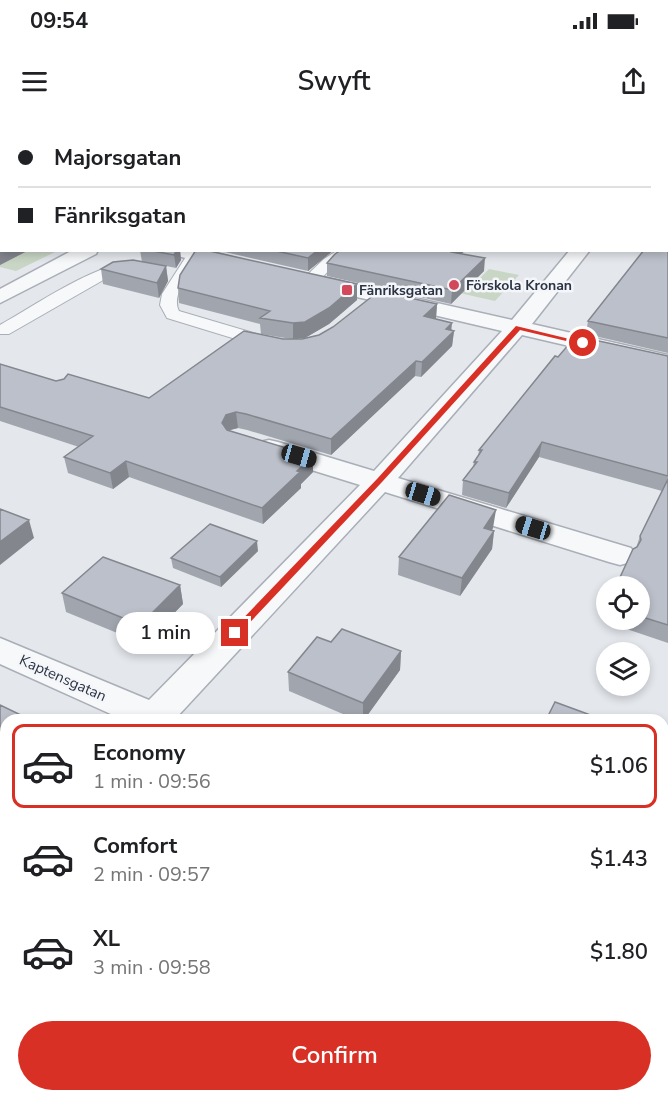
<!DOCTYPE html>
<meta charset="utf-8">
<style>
body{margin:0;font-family:"Nunito Sans",sans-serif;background:#f6f6f6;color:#202124;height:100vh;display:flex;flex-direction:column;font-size:22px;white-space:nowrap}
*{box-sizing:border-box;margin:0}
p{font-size:20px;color:#757577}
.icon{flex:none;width:33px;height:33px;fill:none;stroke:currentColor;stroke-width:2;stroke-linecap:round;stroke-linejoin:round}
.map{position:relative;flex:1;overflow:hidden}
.sheet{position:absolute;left:0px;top:594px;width:669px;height:388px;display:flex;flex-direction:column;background:#fff;border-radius:18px 18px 0 0;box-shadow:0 3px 9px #0003}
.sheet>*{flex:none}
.banner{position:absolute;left:0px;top:0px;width:669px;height:132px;box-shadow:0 3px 9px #0003;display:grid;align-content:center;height:132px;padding:0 18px;background:#fff}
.tools{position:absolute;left:596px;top:456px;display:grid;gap:12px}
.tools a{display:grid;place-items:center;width:54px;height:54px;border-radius:50%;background:#fff;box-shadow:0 3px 9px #0003;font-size:30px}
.end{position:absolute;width:27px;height:27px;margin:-14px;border:8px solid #d93025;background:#fff;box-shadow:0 0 0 3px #fff}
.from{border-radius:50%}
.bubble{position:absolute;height:42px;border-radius:21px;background:#fff;box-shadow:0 3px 9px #0003;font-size:20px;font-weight:600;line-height:42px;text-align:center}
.car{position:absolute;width:18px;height:36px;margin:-18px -9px;border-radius:8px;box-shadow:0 0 4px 2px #0007;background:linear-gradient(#222 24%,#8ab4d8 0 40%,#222 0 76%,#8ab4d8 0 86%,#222 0)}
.banner b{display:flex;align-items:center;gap:21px;height:57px;font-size:22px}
.banner b+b{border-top:2px solid #e0e0e0}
.banner i{width:15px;height:15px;background:#202124}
ul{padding:10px 0 0;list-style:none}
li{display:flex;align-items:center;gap:18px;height:84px;margin:0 12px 9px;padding:0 6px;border:3px solid transparent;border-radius:12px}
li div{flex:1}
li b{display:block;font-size:22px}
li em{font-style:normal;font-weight:600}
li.on{border-color:#d93025}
li>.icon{width:54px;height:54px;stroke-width:1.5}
.button{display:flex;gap:12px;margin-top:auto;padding:12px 18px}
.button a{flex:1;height:69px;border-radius:36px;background:#d93025;color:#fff;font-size:24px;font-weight:600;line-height:69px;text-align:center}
.status{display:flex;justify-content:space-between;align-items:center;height:42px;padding:0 30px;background:#fff;direction:ltr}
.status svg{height:16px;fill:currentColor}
header{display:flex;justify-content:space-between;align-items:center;height:78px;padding:0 18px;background:#fff;font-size:27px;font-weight:600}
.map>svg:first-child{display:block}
.green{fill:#c9d6c5}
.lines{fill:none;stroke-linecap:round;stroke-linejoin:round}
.service-casing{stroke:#a9aeb7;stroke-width:2}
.minor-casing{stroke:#a9aeb7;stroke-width:3}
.path{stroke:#c2c5cb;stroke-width:5;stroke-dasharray:6 6;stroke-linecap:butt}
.service{fill:#f7f8fa;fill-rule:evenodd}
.minor{fill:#f7f8fa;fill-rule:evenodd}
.wall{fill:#a1a5ae}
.shaded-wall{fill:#83868d}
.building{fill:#bbc0ca;stroke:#83868d;stroke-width:1.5}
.route{fill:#d93025}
.poi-dot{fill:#d1495b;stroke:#f4f6f9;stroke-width:2}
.labels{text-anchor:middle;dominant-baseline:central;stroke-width:5;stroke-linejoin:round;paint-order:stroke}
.far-poi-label{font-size:14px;font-weight:bold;fill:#2b3445;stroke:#f4f6f9;text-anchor:start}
.street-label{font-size:15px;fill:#2b3445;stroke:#f4f6f9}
</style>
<div class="status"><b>09:54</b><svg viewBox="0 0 49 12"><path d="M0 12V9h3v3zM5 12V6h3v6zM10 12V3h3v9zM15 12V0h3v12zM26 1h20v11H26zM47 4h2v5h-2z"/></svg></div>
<header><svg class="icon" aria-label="menu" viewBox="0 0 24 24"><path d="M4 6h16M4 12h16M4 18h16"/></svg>Swyft<svg class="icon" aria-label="share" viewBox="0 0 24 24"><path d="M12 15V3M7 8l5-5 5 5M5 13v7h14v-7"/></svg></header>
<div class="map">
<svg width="668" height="982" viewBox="0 0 668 982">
<rect width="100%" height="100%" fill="#e4e7ec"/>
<path class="green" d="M29,130L57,131L16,151L0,147V145Z
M489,149L519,155L495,181L455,172L467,161L475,163Z"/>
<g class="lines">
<defs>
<path id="service" d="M338,130H356L334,145L317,163H305L303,160L305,157L324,139Z
M194,131L201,135C193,149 170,174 179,191L277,220L280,224L277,228H265L167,198L160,185L162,174L189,132Z
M134,141L139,143L142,146L139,149L112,155L9,214H0V205C37,184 93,145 134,141Z"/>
<path id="minor" d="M73,130H98L96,134L0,183V169Z
M167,130H203L243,140L246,144L243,148L236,150L169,134Z
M570,130H590L532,204L668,235V249L522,215L398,358L631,428L635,435L631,442L620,445L609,442L385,372L176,598L178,600H124L0,544V518L149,580L360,365L260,334L256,328L260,322L269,320L278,322L374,351L502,211L306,165L303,161L306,157L313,155L512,200Z
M663,806L668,808V850L663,848Z"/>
</defs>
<use href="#service" class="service-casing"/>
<use href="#minor" class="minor-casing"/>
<path class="path" d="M174,982L176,976"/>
<use href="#service" class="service"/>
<use href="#minor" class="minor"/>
</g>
<path class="wall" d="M0,0H597L596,2H2V130H29L0,145Z
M668,100V233L586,214L588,201L668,130Z
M140,130H180L181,140L176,148L166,146L168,161L159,178L103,164L101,149L142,142Z
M216,130H334L308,151Z
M462,134L484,151L451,184L327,156V143Z
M357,164V180L329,204L305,218L296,219H302L319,215L437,184L436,198L435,199L454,211L452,226L421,257L415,256L331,335L247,310L238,308L228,310L313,352L301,364V368L263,404L129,357L113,369L68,353L64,337L79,327L0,301V244L56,261L149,278L283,219H291L261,214L260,204L179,183L178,168Z
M668,236V523L603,501L606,489V500H639V466L636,428L640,416L662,371L539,337L506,388L462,375L463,360L473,347L474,342L478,337L479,330L558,237Z
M493,408L492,410L494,411L492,429L460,476L398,455L399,437Z
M258,431L221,467L173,448L171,438Z
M180,465L183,484L144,524L66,492L62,473Z
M331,522L401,531L400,550L364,600H357L289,571L288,552Z
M390,976H663L668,982H400Z"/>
<path class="shaded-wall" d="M587,0H597L596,2H585Z
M0,130H29L0,145Z
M177,130H180L181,140L176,148L174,135Z
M318,130H334L308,151V138Z
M452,130H466L450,144L451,132Z
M485,138L484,151L451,184L452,170Z
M166,146L168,161L159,178L157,163Z
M357,164V180L329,204L305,218L293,219V203Z
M437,184L436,198L423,211L424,196Z
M452,203L451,213L454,211L452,226L421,257L422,242L446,209Z
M416,241L415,256L331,335V319Z
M236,292L238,308L227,311L222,303L226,295Z
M542,322L539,337L506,388L509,373Z
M313,336V352L301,364V368L263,404L262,388L297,351Z
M126,341L129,357L113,369L110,353Z
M496,390L493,408L482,426L484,408Z
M29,400L34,418L0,445V422Z
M494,411L492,429L460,476L462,458Z
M257,421L258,431L221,467L220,457Z
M180,465L183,484L144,524L140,505Z
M401,531L400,550L364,600H363V583Z
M6,680V720L0,726V686Z
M6,970V976H29L26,982H0Z"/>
<path class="building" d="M0,0H587L585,2H2V73H0Z
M2,83V130H0V85Z
M668,126V218L588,201L644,130H668Z
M148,130H177L174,135Z
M196,130H205L357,164L329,188L305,202L293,203L260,198L270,191L178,168L180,155Z
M272,130H318L308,138Z
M341,130H452L451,132L485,138L452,170L327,143L335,134Z
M133,140L166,146L157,163L101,149L113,142Z
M379,171L437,184L424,196L452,203L446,209L454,211L422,242L416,241L331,319L246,294L236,292L226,295L222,303L227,310L313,336L297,351L300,352L262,388L126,341L110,353L64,337L93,316L0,287V244L56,261L64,259L68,254L149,278L244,211L283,219H302L319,215L333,207Z
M576,216L668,236V356L542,322L509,373L463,360L477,342H474L482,330H479L555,236L558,237Z
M668,359V505L639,496V466H616L633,429L637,427L641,420L640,416Z
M449,375L496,390L484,408L494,411L462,458L399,437Z
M0,389L29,400L0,422Z
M210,404L257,421L220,457L171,438Z
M103,437L180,465L140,505L62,473Z
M342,509L401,531L363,583L288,552L317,517L331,522Z
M555,582L604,600H546Z
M0,585L31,600H6V680L0,686Z
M0,896L6,898V970L0,981Z
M663,953L668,956V982H418L420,976H663Z"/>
<path class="route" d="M516,206L586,223L583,225L520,210L382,362L238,515H231V511L377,359Z"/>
<g class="poi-dot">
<circle cx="454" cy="165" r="6"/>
<rect x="341" y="164" width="12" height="12" rx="3"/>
</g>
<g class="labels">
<g class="far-poi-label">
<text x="466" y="165">Förskola Kronan</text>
<text x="359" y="170">Fänriksgatan</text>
</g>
<g class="street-label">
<text transform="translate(63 558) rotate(24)">Kaptensgatan</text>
</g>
</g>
</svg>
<div class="tools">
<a><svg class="icon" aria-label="locate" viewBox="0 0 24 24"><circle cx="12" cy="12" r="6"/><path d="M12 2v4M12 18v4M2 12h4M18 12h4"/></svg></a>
<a><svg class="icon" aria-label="layers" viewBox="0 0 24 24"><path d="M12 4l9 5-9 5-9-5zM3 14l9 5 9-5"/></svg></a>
</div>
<i class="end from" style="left:583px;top:223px"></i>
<i class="end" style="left:235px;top:513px"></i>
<div class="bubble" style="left:116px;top:492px;width:99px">1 min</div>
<i class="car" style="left:299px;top:336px;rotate:106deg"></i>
<i class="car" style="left:423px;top:374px;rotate:107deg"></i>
<i class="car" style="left:533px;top:408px;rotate:287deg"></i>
<div class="banner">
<b><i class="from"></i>Majorsgatan</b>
<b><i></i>Fänriksgatan</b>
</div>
<section class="sheet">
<ul>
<li class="on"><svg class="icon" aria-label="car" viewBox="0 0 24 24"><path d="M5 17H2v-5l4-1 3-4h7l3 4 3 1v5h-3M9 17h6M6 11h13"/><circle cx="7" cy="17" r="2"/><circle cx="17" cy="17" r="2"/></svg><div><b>Economy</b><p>1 min · 09:56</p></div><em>$1.06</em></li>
<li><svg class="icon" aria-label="car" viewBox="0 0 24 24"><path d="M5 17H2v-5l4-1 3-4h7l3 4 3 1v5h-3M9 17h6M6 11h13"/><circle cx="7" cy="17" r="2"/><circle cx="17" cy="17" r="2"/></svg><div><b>Comfort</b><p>2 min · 09:57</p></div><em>$1.43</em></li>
<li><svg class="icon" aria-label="car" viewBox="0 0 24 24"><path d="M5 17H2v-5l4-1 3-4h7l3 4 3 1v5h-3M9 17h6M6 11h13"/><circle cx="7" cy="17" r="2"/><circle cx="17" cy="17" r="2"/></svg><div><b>XL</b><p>3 min · 09:58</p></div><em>$1.80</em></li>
</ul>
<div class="button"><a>Confirm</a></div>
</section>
</div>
